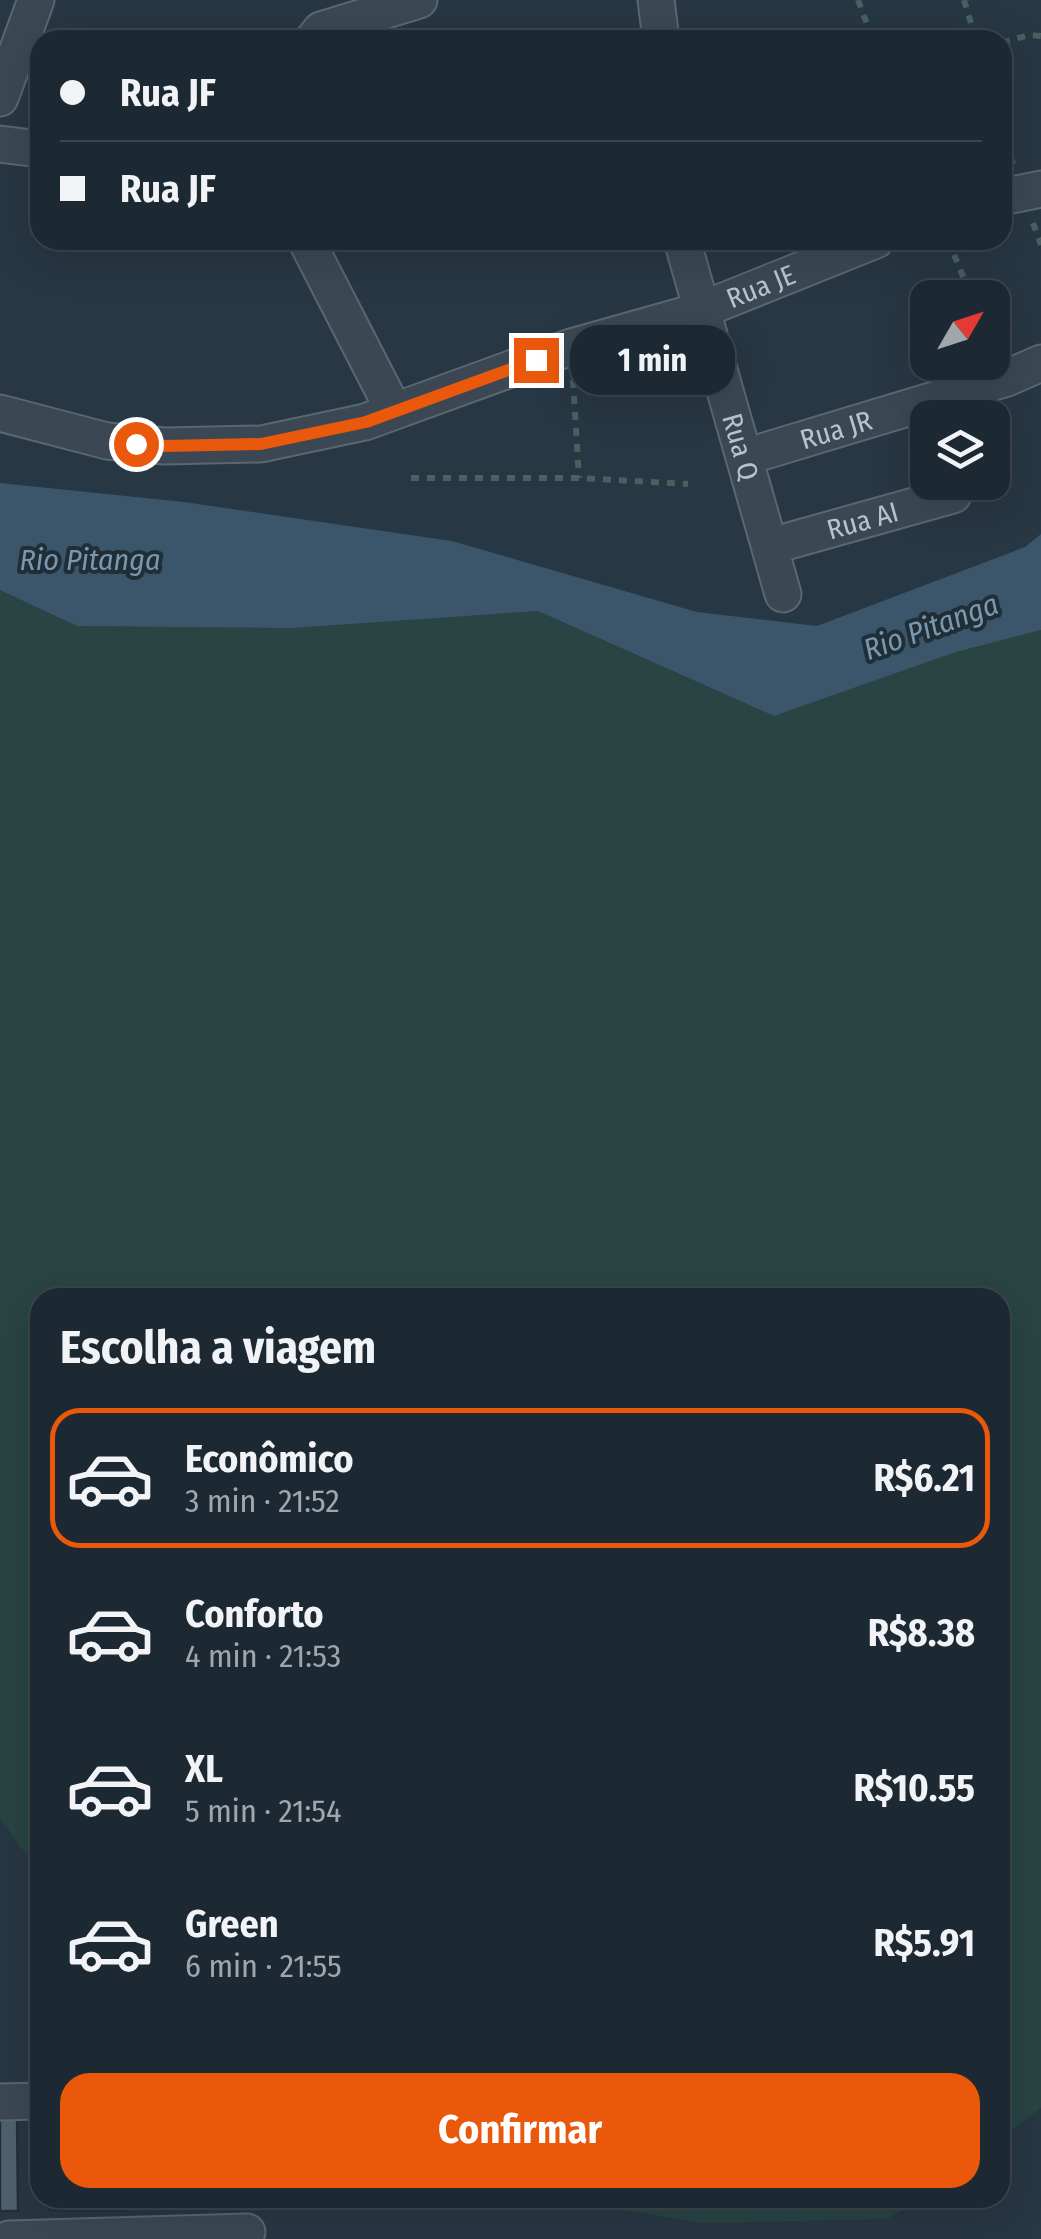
<!DOCTYPE html>
<html lang="pt">
<meta charset="utf-8">
<style>
body{margin:0;font-family:"Fira Sans Condensed",sans-serif;background:#25313a;color:#f1f3f6;height:100vh;display:flex;flex-direction:column;font-size:38px;white-space:nowrap}
*{box-sizing:border-box;margin:0}
p{font-size:32px;color:#a0a6ac}
.icon{flex:none;width:55px;height:55px;fill:none;stroke:currentColor;stroke-width:2;stroke-linecap:round;stroke-linejoin:round}
.map{position:relative;flex:1;overflow:hidden}
.details{position:absolute;left:30px;top:1288px;width:980px;height:920px;display:flex;flex-direction:column;background:#1d2932;border-radius:30px;box-shadow:0 10px 40px #0002,0 0 0 2px #3b454d}
.details>*{flex:none}
.guide{position:absolute;left:30px;top:30px;width:982px;height:220px;border-radius:30px;box-shadow:0 10px 40px #0002,0 0 0 2px #3b454d;display:grid;align-content:center;height:220px;padding:0 30px;background:#1d2932}
.needle{width:65px;rotate:51deg}
.tools{position:absolute;left:910px;top:280px;display:grid;gap:20px}
.tools a{display:grid;place-items:center;width:100px;height:100px;border-radius:20px;background:#1d2932;box-shadow:0 10px 40px #0002,0 0 0 2px #3b454d;font-size:50px}
.end{position:absolute;width:45px;height:45px;margin:-22px;border:12px solid #ea580c;background:#fff;box-shadow:0 0 0 5px #fff}
.from{border-radius:50%}
.bubble{position:absolute;height:70px;border-radius:30px;background:#1d2932;box-shadow:0 10px 40px #0002,0 0 0 2px #3b454d;font-size:32px;font-weight:700;line-height:70px;text-align:center}
.guide b{display:flex;align-items:center;gap:35px;height:95px;font-size:38px}
.guide b+b{border-top:2px solid #3b454d}
.guide i{width:25px;height:25px;background:#f1f3f6}
ul{padding:0;list-style:none}
li{display:flex;align-items:center;gap:30px;height:140px;margin:0 20px 15px;padding:0 10px;border:5px solid transparent;border-radius:30px}
li div{flex:1}
li b{display:block;font-size:38px}
li em{font-style:normal;font-weight:700}
li.active{border-color:#ea580c}
li>.icon{width:90px;height:90px;stroke-width:1.5}
h2{padding:0 30px;font-size:45px;line-height:120px}
.action{display:flex;gap:20px;margin-top:auto;padding:20px 30px}
.action a{flex:1;height:115px;border-radius:30px;background:#ea580c;color:#fff;font-size:40px;font-weight:700;line-height:115px;text-align:center}
.map>svg:first-child{display:block}
.green{fill:#294443}
.water{fill:#3b566a}
.building{fill:#50616e;stroke:#22303a;stroke-width:2.5}
.lines{fill:none;stroke-linecap:round;stroke-linejoin:round}
.minor-casing{stroke:#5a6670;stroke-width:39}
.path{stroke:#48605f;stroke-width:6;stroke-dasharray:8 8;stroke-linecap:butt}
.minor{stroke:#3b4853;stroke-width:35}
.route{stroke:#ea580c;stroke-width:12}
.labels{text-anchor:middle;dominant-baseline:central;stroke-width:8;stroke-linejoin:round;paint-order:stroke}
.street-label{font-size:28px;fill:#b9c3cc;stroke:#202e38}
.water-label{font-size:30px;font-style:italic;fill:#7998af;stroke:#202e38}
</style>
<div class="map">
<svg width="1041" height="2239" viewBox="0 0 1041 2239">
<rect width="100%" height="100%" fill="#273743"/>
<path class="green" d="M0,590L78,626L293,628L538,611L774,716L956,652L1041,630V2108L1000,2138V1298H40V1863L25,1853L0,1818Z
M550,2198H918L888,2219L701,2223Z"/>
<path class="water" d="M0,483L184,502L452,541L697,612L817,626L1025,547L1041,534V630L956,652L774,716L538,611L293,628L77,626L0,590Z"/>
<path class="building" d="M0,2112H17L18,2211H0Z
M49,2198H125V2210H49Z"/>
<g class="lines">
<defs>
<g id="minor">
<path d="M656,0L661,40"/>
<path d="M313,40L321,30L419,0"/>
<path d="M0,98L36,0"/>
<path d="M0,144L40,149"/>
<path d="M1002,197L1041,189"/>
<path d="M306,240L394,411"/>
<path id="s1" d="M682,240L783,594"/>
<path id="s2" d="M0,413L107,441L165,446L261,444L365,422L571,347L699,311L876,240"/>
<path id="s3" d="M745,457L1007,378L1041,363"/>
<path id="s4" d="M771,546L953,495"/>
<path d="M0,2102L40,2101"/>
<path d="M9,2239L247,2232"/>
</g>
</defs>
<use href="#minor" class="minor-casing"/>
<path class="path" d="M858,0L873,40
M964,0L976,40
M1002,43L1029,35L1041,36
M1002,129L1013,164
M1033,223L1041,245
M948,240L972,298
M573,380L579,478
M411,478H579L688,484"/>
<use href="#minor" class="minor"/>
</g>
<g class="lines">
<path class="route" d="M136,444L165,446L261,444L366,422L536,360"/>
</g>
<g class="labels">
<g class="street-label">
<text stroke="none"><textPath href="#s2" startOffset="790">Rua JE</textPath></text>
<text stroke="none"><textPath href="#s3" startOffset="95">Rua JR</textPath></text>
<text stroke="none"><textPath href="#s1" startOffset="215">Rua Q</textPath></text>
<text stroke="none"><textPath href="#s4" startOffset="95">Rua AI</textPath></text>
</g>
<g class="water-label">
<text x="90" y="560">Rio Pitanga</text>
<text transform="translate(931 627) rotate(-20)">Rio Pitanga</text>
</g>
</g>
</svg>
<div class="tools">
<a><svg class="needle" viewBox="-14 -14 28 28"><path d="M0-13l5 13h-10z" fill="#e53935"/><path d="M0 13l5-13h-10z" fill="#a0a6ac"/></svg></a>
<a><svg class="icon" aria-label="layers" viewBox="0 0 24 24"><path d="M12 4l9 5-9 5-9-5zM3 14l9 5 9-5"/></svg></a>
</div>
<i class="end from" style="left:136px;top:444px"></i>
<i class="end" style="left:536px;top:360px"></i>
<div class="bubble" style="left:570px;top:325px;width:165px">1 min</div>
<div class="guide">
<b><i class="from"></i>Rua JF</b>
<b><i></i>Rua JF</b>
</div>
<section class="details">
<h2>Escolha a viagem</h2>
<ul>
<li class="active"><svg class="icon" aria-label="car" viewBox="0 0 24 24"><path d="M5 17H2v-5l4-1 3-4h7l3 4 3 1v5h-3M9 17h6M6 11h13"/><circle cx="7" cy="17" r="2"/><circle cx="17" cy="17" r="2"/></svg><div><b>Econômico</b><p>3 min · 21:52</p></div><em>R$6.21</em></li>
<li><svg class="icon" aria-label="car" viewBox="0 0 24 24"><path d="M5 17H2v-5l4-1 3-4h7l3 4 3 1v5h-3M9 17h6M6 11h13"/><circle cx="7" cy="17" r="2"/><circle cx="17" cy="17" r="2"/></svg><div><b>Conforto</b><p>4 min · 21:53</p></div><em>R$8.38</em></li>
<li><svg class="icon" aria-label="car" viewBox="0 0 24 24"><path d="M5 17H2v-5l4-1 3-4h7l3 4 3 1v5h-3M9 17h6M6 11h13"/><circle cx="7" cy="17" r="2"/><circle cx="17" cy="17" r="2"/></svg><div><b>XL</b><p>5 min · 21:54</p></div><em>R$10.55</em></li>
<li><svg class="icon" aria-label="car" viewBox="0 0 24 24"><path d="M5 17H2v-5l4-1 3-4h7l3 4 3 1v5h-3M9 17h6M6 11h13"/><circle cx="7" cy="17" r="2"/><circle cx="17" cy="17" r="2"/></svg><div><b>Green</b><p>6 min · 21:55</p></div><em>R$5.91</em></li>
</ul>
<div class="action"><a>Confirmar</a></div>
</section>
</div>
